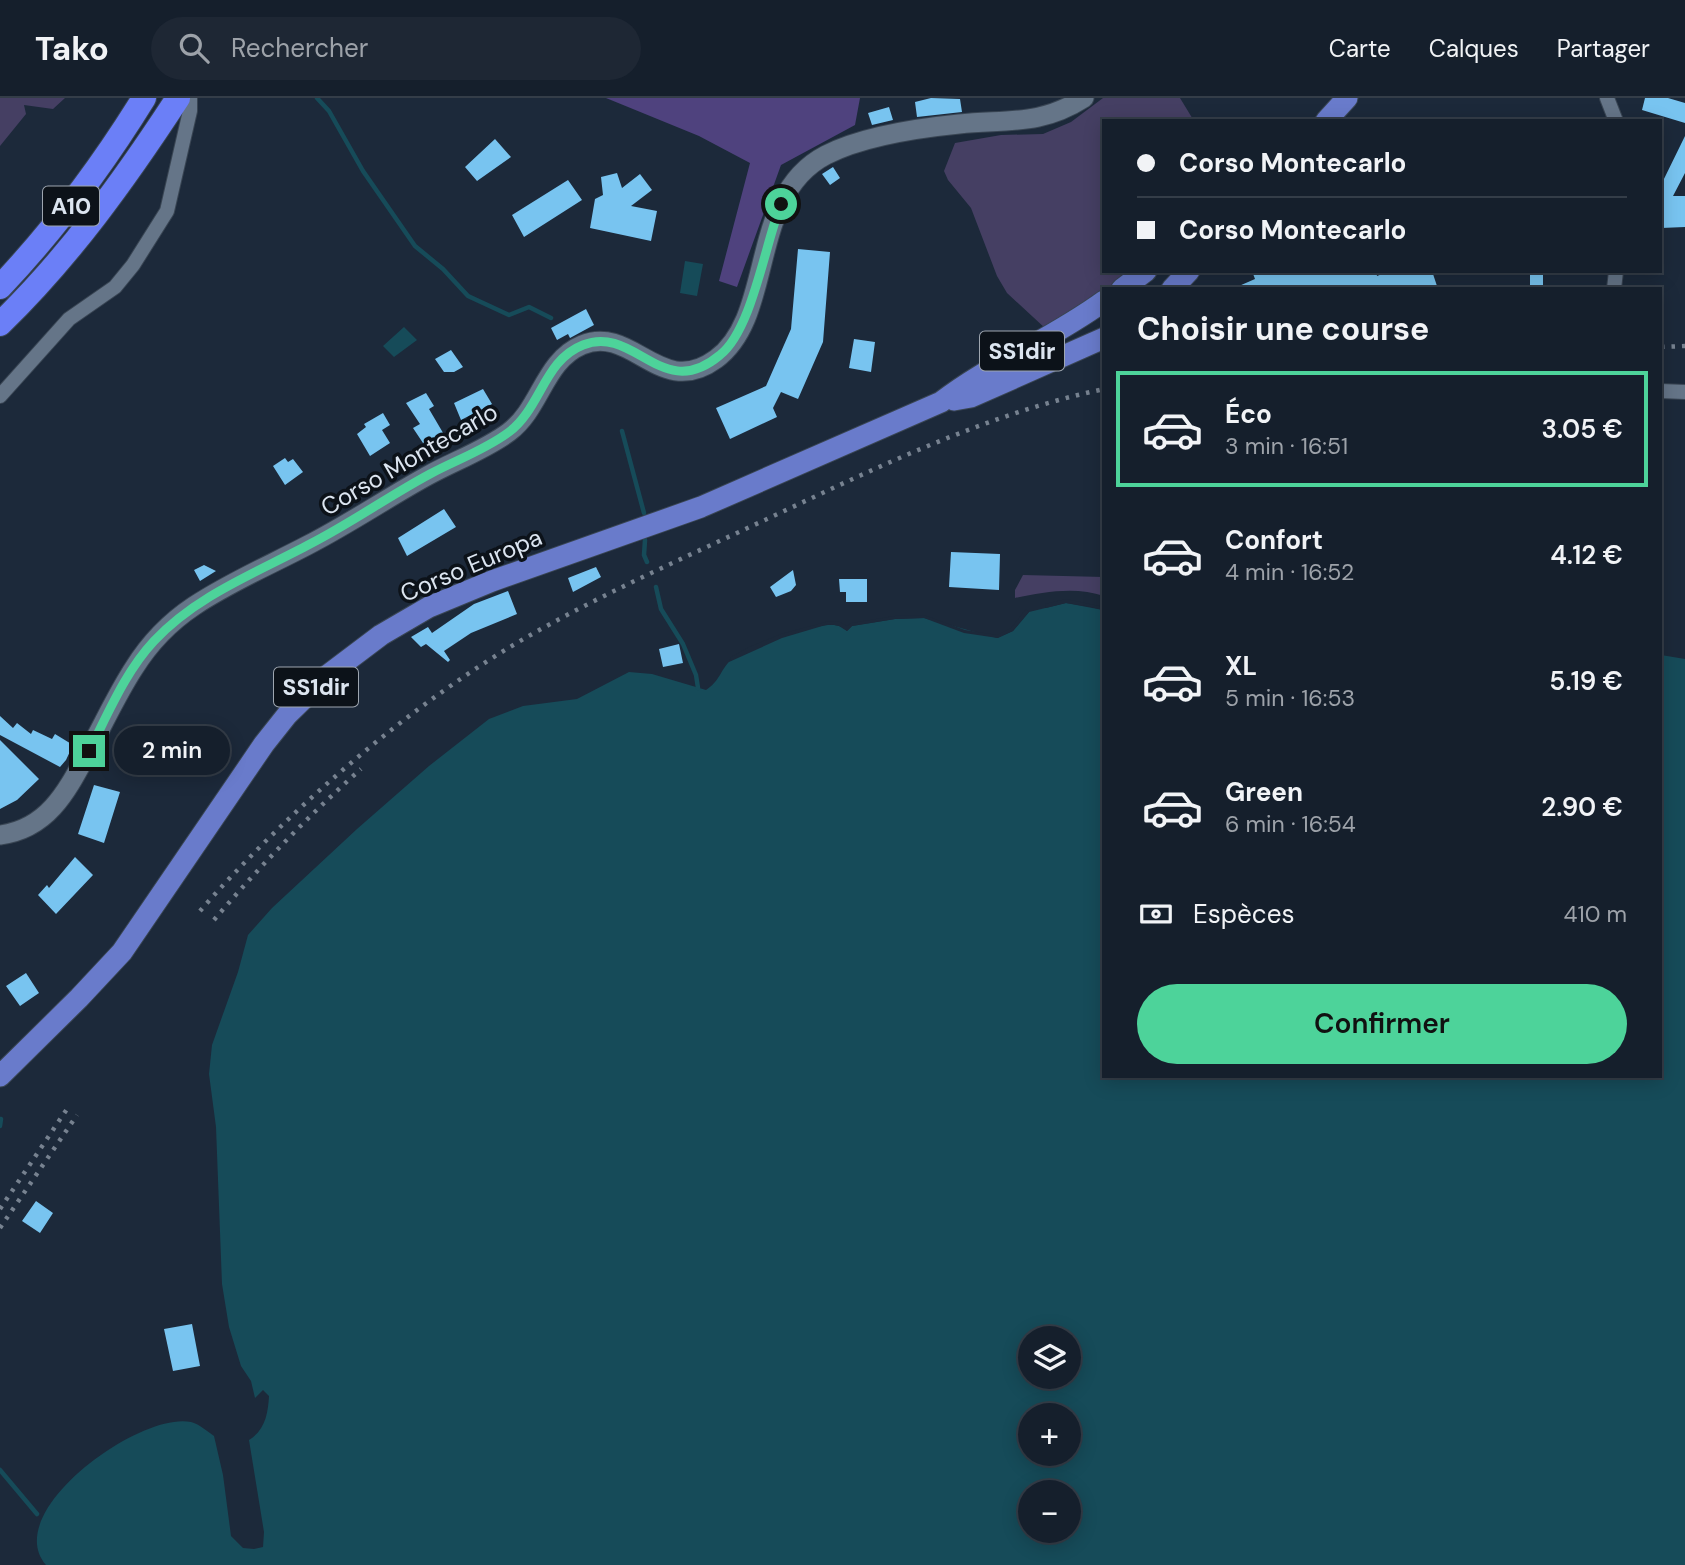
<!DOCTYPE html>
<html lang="fr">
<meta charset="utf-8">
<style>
body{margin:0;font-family:"DM Sans",sans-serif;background:#1e2734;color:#f1f3f6;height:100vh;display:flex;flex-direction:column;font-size:26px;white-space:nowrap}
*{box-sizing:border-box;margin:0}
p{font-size:23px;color:#9da2a9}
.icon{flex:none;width:38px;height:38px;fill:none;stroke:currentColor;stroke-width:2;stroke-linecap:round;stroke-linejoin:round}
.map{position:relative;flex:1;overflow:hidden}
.side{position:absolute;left:1102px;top:189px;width:560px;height:791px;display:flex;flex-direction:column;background:#151f2c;border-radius:0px;box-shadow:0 4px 18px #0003,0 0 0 2px #343d48}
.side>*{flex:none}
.hud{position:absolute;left:1102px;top:21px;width:560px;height:154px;border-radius:0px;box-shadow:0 4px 18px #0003,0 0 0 2px #343d48;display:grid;align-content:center;height:154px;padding:0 35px;background:#151f2c}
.fabs{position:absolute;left:1018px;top:1228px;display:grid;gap:14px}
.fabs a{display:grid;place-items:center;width:63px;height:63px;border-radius:50%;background:#151f2c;box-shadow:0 4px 18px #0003,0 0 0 2px #343d48;font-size:35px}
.end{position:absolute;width:32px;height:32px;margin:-16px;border:9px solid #4dd39a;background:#111;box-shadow:0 0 0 4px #111}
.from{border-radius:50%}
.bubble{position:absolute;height:49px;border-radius:24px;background:#151f2c;box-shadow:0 4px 18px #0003,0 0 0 2px #343d48;font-size:23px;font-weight:600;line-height:49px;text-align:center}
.hud b{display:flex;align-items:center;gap:24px;height:66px;font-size:26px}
.hud b+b{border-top:2px solid #343d48}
.hud i{width:18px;height:18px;background:#f1f3f6}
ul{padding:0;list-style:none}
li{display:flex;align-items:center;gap:21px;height:116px;margin:0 14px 10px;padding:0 21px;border:4px solid transparent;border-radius:0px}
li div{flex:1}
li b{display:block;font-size:26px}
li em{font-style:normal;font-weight:600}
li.current{border-color:#4dd39a}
li>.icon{width:63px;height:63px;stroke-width:1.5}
h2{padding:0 35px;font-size:32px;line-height:84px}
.pay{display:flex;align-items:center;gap:18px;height:77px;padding:0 35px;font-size:26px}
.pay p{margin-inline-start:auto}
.primary-button{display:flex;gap:14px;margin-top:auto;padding:14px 35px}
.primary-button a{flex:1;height:80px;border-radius:42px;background:#4dd39a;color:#111;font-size:28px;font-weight:600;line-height:80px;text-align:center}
header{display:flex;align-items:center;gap:42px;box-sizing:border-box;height:98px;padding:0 35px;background:#151f2c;border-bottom:2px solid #343d48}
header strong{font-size:33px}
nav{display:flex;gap:38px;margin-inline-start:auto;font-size:24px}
.search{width:490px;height:63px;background:#1e2734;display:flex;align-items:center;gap:18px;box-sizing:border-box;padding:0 24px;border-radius:38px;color:#9da2a9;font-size:26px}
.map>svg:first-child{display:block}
.green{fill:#453f63}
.forest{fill:#4f427e}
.water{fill:#164b59;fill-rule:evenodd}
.pier{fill:#1c293a}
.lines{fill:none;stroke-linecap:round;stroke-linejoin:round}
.stream{stroke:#164b59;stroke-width:4.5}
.building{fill:#78c4f0}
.street-casing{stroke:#394553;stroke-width:16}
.secondary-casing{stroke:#394553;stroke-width:21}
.primary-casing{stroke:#394553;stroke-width:23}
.highway-casing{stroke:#394553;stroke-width:26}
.street{stroke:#657588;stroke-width:14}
.secondary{stroke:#657588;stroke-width:19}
.primary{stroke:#697bcb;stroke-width:21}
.highway{stroke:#6b7ff7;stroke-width:24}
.rail{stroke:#778290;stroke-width:4.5;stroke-dasharray:3.5 7;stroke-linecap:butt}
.route{stroke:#4dd39a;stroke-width:9}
.labels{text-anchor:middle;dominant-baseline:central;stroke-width:7;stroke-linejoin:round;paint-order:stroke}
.shield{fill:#0c1219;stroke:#9ea6b0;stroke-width:2}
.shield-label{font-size:23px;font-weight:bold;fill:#dce5f0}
.street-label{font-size:24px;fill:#dce5f0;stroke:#0c1219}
</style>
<header>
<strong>Tako</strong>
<div class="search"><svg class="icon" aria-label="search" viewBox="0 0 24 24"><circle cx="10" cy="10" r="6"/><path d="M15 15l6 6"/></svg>Rechercher</div>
<nav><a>Carte</a><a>Calques</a><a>Partager</a></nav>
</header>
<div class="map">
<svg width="1685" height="1467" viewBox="0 0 1685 1467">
<rect width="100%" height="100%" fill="#1c293a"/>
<path class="green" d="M0,0H65L53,11L24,7L26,16L0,48Z
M1103,0H1180L1194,23H1104V173H1133L1046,231L1007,195L997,178L971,110L948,82L944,73L955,45L1001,37L1043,36L1071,24Z
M1023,477L1104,479V498C1076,488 1043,494 1015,500V492Z"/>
<path class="forest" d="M606,0H860L855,27L781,67L737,189L719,183L750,65L699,38Z"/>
<path class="water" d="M685,163L703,166L697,198L680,195Z
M404,229L417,242L394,259L383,248Z
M1066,505L1103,512C1107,522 1099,530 1104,539V978H1661V557L1685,561V1467H46C0,1414 140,1313 191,1324C199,1326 207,1333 214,1338L223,1377L231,1438L243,1450L254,1451L263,1449L264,1434L249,1342C265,1332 268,1316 269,1298L263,1292L255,1300L251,1283L241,1268L229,1229L222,1186L216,1029L209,976L212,947L238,874L248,837L272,810L357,731L429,668L489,621L523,608L577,601L629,574L652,576L706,592C720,583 721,571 730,563C746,550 812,526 832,527C839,527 842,529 847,533L852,528L895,521L924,520L997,540L1013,533L1029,514ZM1031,1241H1069V1279H1031ZM1031,1318H1069V1356H1031ZM1031,1395H1069V1433H1031Z"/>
<path class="pier" d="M1066,501L1104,509V515L1103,512L1091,509L1066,505L1046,510L1045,506Z
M1026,511L1029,514L1013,533L998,540L964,535L924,520L895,521L852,528L847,533L839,528L829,526L782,540L729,564L731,559L749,549L781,536L829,523L840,524L847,528L851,525L895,518L924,517L965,532L997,537L1011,530Z"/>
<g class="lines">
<path class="stream" d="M317,0L329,13L363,73L415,148L443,171L468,198L509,217L529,209L551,220
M622,333L644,415
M645,442L644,457L647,464
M656,489L661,511L683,546L696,577L698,590
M0,1028L1,1021
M0,1372L37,1416"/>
</g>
<path class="building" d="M931,0L960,1L962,14L917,19L915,4Z
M1645,0H1668L1685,5V25L1642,12Z
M889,9L893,22L872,27L868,15Z
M1685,38V75L1673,98H1685V129L1661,130V87Z
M495,41L511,59L477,83L465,69Z
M833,69L840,80L830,87L822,76Z
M617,75L622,90L640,76L652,92L631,108L657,113L651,143L590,130L595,101L603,97L601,79Z
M568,82L582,102L524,139L512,117Z
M798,151L830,154L823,244L798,301L781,294L773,310L777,319L730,341L716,310L766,288L791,231Z
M1252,173H1376L1377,178L1390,173H1432L1438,191H1232L1255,181Z
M1530,175H1543V191H1530Z
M586,211L594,227L570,240L568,236L557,242L551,230Z
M854,241L875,244L871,274L849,270Z
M451,252L463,269L454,274H444L435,261Z
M483,291L492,306L461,322L454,305Z
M426,295L434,308L429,311L449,345L425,348L413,330L420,326L406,305Z
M383,315L390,327L382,332L390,345L370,358L357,336L366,329L364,326Z
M285,360L288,364L293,361L303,374L285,387L273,368Z
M444,411L456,429L407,458L398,440Z
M951,454L1000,456L999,492L949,489Z
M204,467L216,473L200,483L194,472Z
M596,469L601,479L573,494L568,480Z
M793,472L796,487L791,493L776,499L770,489Z
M839,481H867V504H846V494H840Z
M508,493L517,516L471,535L444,553L450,562L448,564L426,546L421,549L411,539L428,529L432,535L474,506Z
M679,546L683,565L663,569L659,551Z
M0,618L13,630L17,625L31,636L33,632L52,641L55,636L73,647L66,662L60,669L0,637Z
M0,642L39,681L17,702L0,711Z
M94,687L120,694L104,745L78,736Z
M75,759L93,777L56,816L38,797L47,787L49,790Z
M26,875L39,895L20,908L6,888Z
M36,1103L53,1115L40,1135L22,1123Z
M192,1226L200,1268L173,1273L164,1231Z"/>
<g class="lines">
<defs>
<path id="street" d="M1607,0L1616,23
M1614,191L1616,173
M1661,293L1685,294
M0,298L69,221L115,189L133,167L167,113L190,13V0"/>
<path id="secondary" d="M0,737C49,731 68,691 89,652C104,625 117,596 134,570C149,546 170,524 194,508C230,484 270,467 308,447C349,426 387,400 427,378C454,363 485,352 509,334C541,310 544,263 582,247C633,226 660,302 716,261C776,217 747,98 826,57C863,38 919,30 959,26C1008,21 1040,28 1084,0"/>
<path id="primary" d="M1326,23L1347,0
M1122,191L1146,173
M1172,191L1189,173
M954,302L971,299L1104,240
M0,978L79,900L122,854L264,646L287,617L328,577L381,537L429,509L492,483L701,409L941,304C992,265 1052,241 1104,203"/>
<path id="highway" d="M0,189C55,131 102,68 144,0
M0,226C70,158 125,81 178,0"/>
</defs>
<use href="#street" class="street-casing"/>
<use href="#secondary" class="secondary-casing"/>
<use href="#primary" class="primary-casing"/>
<use href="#highway" class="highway-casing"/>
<use href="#street" class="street"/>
<use href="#secondary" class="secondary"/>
<use href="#primary" class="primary"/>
<use href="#highway" class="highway"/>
<path class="rail" d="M1661,249L1685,248
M200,813C289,711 415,602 534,535C614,490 699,453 782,414C886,365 991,315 1104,291
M214,822C260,768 308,718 361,671
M0,1111L67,1011
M0,1130L77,1017"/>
</g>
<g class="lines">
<path class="route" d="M89,653C108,616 125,574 154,543C197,497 256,475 310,446C351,425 389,398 430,376C456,362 485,352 509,334C541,310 544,262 583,247C635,226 662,306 720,257C752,232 765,146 781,106"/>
</g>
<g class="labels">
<g class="shield">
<rect x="43" y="88.5" width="56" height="39" rx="5"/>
<rect x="980" y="233.5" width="84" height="39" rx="5"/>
<rect x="274" y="569.5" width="84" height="39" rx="5"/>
</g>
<g class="shield-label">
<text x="71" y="108">A10</text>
<text x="1022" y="253">SS1dir</text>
<text x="316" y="589">SS1dir</text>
</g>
<g class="street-label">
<text transform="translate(409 361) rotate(-30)">Corso Montecarlo</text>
<text transform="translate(471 467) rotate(-23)">Corso Europa</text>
</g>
</g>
</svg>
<div class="fabs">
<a><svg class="icon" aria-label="layers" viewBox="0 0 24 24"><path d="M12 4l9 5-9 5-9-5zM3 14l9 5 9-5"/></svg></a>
<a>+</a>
<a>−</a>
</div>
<i class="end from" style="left:781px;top:106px"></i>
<i class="end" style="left:89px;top:653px"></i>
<div class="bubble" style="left:114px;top:628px;width:116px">2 min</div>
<div class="hud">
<b><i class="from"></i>Corso Montecarlo</b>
<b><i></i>Corso Montecarlo</b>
</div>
<section class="side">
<h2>Choisir une course</h2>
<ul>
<li class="current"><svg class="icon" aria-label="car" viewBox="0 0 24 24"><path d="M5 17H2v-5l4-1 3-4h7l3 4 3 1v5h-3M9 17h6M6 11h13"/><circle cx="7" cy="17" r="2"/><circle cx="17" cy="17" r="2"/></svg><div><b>Éco</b><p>3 min · 16:51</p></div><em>3.05 €</em></li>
<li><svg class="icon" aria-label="car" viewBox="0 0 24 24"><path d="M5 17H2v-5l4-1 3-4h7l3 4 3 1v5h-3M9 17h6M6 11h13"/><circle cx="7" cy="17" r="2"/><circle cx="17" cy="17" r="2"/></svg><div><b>Confort</b><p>4 min · 16:52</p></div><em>4.12 €</em></li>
<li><svg class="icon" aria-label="car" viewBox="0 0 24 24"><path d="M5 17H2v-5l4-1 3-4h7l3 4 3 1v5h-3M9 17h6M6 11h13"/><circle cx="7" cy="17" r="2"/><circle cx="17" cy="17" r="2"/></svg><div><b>XL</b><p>5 min · 16:53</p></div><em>5.19 €</em></li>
<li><svg class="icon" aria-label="car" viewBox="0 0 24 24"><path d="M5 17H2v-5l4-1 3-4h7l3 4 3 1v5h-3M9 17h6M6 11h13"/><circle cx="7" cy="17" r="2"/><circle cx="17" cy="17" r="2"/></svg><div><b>Green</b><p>6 min · 16:54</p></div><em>2.90 €</em></li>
</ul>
<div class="pay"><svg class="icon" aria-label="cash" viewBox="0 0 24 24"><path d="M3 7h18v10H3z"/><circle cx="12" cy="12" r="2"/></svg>Espèces<p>410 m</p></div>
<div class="primary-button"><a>Confirmer</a></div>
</section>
</div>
